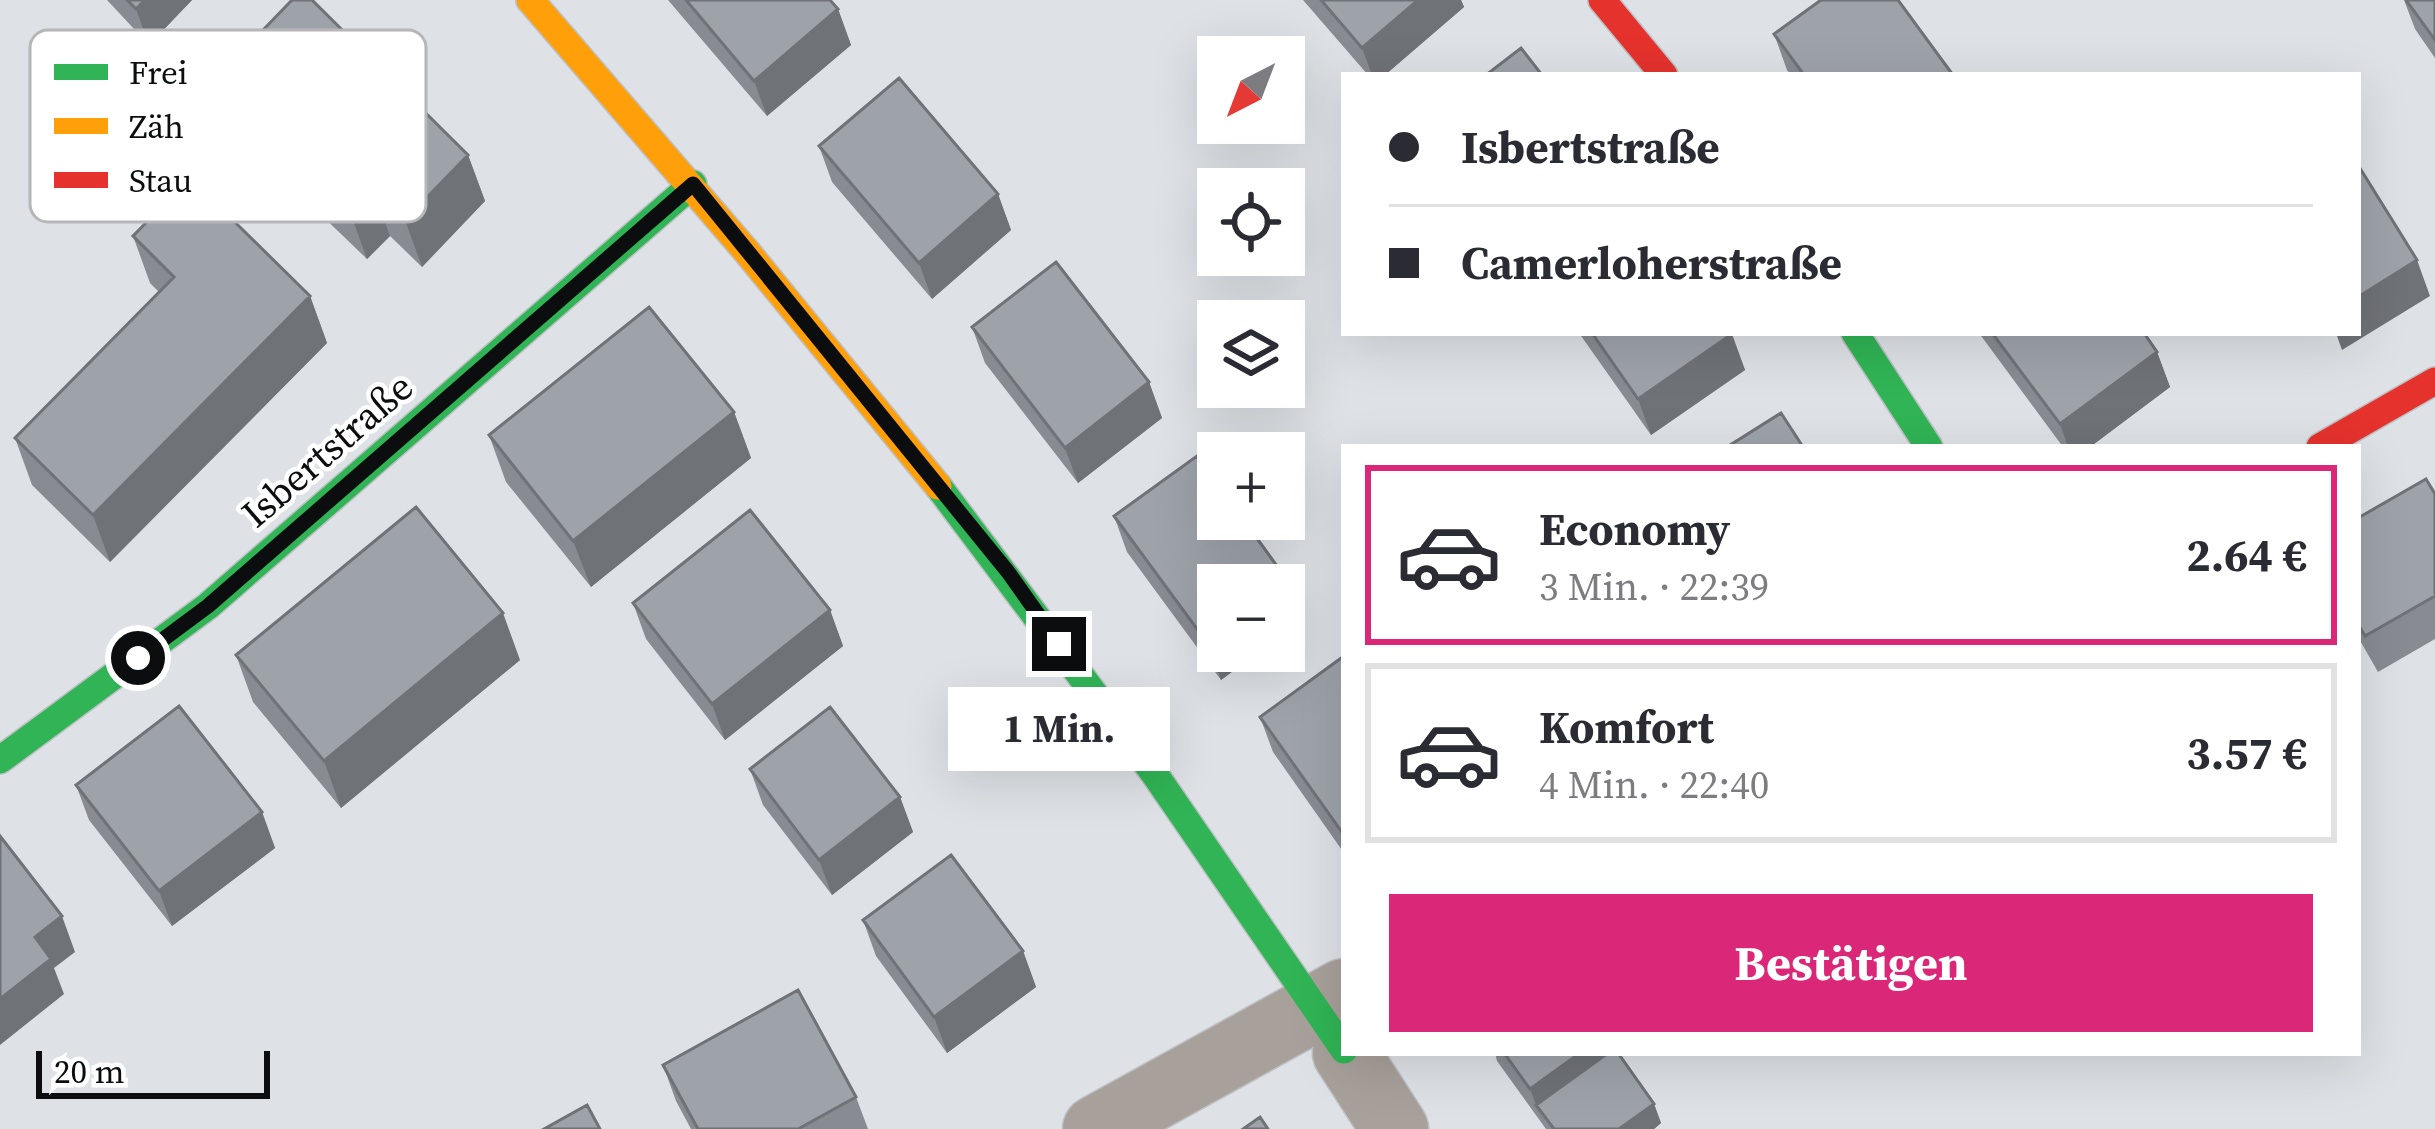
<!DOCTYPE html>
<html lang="de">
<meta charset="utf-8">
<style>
body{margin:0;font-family:"Source Serif 4",serif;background:#f7f7f7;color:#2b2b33;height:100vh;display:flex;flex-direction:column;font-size:45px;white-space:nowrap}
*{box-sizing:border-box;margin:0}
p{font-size:39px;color:#7c7c81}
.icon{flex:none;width:66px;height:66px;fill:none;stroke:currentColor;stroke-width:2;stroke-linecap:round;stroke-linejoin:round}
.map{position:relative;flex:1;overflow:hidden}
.details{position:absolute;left:1341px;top:444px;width:1020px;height:612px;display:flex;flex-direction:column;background:#fff;border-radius:0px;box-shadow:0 12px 48px #0002}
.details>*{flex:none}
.top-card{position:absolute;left:1341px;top:72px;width:1020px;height:264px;border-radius:0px;box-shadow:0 12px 48px #0002;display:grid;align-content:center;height:264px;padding:0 48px;background:#fff}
.needle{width:78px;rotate:222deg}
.buttons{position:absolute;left:1197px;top:36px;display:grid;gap:24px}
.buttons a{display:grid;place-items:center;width:108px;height:108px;border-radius:0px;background:#fff;box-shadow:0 12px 48px #0002;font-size:60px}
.scale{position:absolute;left:36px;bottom:30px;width:234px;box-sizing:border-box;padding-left:12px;border:6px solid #0b0d0f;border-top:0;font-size:33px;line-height:42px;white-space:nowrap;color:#0b0d0f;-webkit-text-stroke:9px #fff;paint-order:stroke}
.end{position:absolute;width:54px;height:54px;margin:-27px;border:15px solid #0b0d0f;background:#fff;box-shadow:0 0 0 6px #fff}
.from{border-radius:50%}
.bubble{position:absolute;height:84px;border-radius:0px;background:#fff;box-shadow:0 12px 48px #0002;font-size:39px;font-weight:700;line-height:84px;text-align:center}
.top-card b{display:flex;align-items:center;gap:42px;height:114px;font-size:45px}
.top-card b+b{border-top:3px solid #e1e1e2}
.top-card i{width:30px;height:30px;background:#2b2b33}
ul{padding:21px 0 0;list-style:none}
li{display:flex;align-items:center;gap:36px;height:180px;margin:0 24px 18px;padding:0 24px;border:6px solid #e1e1e2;border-radius:0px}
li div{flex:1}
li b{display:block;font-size:45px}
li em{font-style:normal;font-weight:700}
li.active{border-color:#db2777}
li>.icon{width:108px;height:108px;stroke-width:1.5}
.primary-button{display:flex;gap:24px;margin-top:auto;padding:24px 48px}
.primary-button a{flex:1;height:138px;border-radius:0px;background:#db2777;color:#fff;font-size:48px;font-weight:700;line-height:138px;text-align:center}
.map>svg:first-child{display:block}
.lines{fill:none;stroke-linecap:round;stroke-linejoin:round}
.street-casing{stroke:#bdc0c3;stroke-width:69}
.fast-casing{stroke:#bdc0c3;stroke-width:30}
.slow-casing{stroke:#bdc0c3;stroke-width:30}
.jam-casing{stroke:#bdc0c3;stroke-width:30}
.street{stroke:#a8a09a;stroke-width:66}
.fast{stroke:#30b455;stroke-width:27}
.slow{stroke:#ff9f0a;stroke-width:27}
.jam{stroke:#e5322d;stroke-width:27}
.wall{fill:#888c92}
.shaded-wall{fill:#6f7277}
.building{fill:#9ea3aa;stroke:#6f7277;stroke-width:3}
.route{stroke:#0b0d0f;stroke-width:15}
.labels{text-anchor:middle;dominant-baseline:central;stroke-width:9;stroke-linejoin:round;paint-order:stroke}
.street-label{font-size:39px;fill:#0b0d0f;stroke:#fff}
.key{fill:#fff;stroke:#b6b6b7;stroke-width:3}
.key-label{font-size:33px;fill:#0b0d0f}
</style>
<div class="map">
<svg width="2435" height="1129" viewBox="0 0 2435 1129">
<rect width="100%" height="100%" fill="#dee2e6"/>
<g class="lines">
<defs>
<path id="street" d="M1346,1053L1395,1129
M1096,1129L1344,992"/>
<path id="fast" d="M1855,333L1929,447
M938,486L1156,776L1344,1050
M0,760L208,606L693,184"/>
<path id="slow" d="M530,0L747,252L938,486"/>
<path id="jam" d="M1602,0L1664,75
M2320,447L2435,381"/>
</defs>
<use href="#street" class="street-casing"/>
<use href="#fast" class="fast-casing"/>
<use href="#slow" class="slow-casing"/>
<use href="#jam" class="jam-casing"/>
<use href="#street" class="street"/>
<use href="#fast" class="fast"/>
<use href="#slow" class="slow"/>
<use href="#jam" class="jam"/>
</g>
<path class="wall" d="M107,0H192L149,45Z
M668,0H830L838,9L851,45L767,116Z
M1303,0H1461L1464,7L1385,75H1368Z
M2404,0H2435V58L2415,29Z
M1774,34L1953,75H1791L1787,70Z
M214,81L468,155L485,201L422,267L390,236L367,259L231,128Z
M819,146L998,194L1011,230L932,299L832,182Z
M133,236L310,296L327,343L110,562L32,485L15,438L159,292L150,283Z
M972,327L1149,382L1162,418L1078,483L985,363Z
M1579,333H1731L1745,370L1651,435Z
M1979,333H2144L2157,352L2170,387L2090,447H2063Z
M734,412L751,458L591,587L506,482L489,435Z
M1197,456L1218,485V519H1243L1290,584L1303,619L1284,633V585H1218V651H1260L1221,680L1127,552L1114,516Z
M2435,494V639L2378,672L2358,637V518Z
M633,603L830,610L843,646L725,740L646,639Z
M236,655L520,660L341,808L253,702Z
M1344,656V853L1273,752L1260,717Z
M750,769L900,797L913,832L832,895L763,805Z
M76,785L262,812L275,848L172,926L89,820Z
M863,920L1023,951L1036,987L947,1053L876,956Z
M1495,1053H1618L1654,1104L1661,1123L1654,1129H1546L1497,1061Z
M663,1065L856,1097L868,1129H691L676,1101Z"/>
<path class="shaded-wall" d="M145,0H192L149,45L136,9Z
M1418,0H1461L1464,7L1385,75H1372L1362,48Z
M838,9L851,45L767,116L754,81Z
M468,155L485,201L422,267L405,220Z
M373,189L390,236L367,259L350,212Z
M998,194L1011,230L932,299L919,263Z
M2417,260L2430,296L2342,350L2336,333H2358V297Z
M310,296L327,343L110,562L93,515Z
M1732,334L1745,370L1651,435L1638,399Z
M2157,352L2170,387L2090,447H2068L2060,424Z
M1149,382L1162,418L1078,483L1065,448Z
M734,412L751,458L591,587L573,541Z
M1290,584L1303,619L1284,633V588Z
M830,610L843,646L725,740L712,704Z
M503,613L520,660L341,808L324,761Z
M1218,636V651H1260L1221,680L1208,644Z
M900,797L913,832L832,895L819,860Z
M262,812L275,848L172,926L159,891Z
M62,916L75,952L54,968L64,994L0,1045V999L35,937Z
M1023,951L1036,987L947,1053L934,1017Z
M1580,1053H1616L1536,1105L1530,1089Z
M1654,1104L1661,1123L1654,1129H1619Z"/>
<path class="building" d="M127,0H145L136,9Z
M292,0H312L468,155L405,220L373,189L350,212L214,81Z
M686,0H830L838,9L754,81Z
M1321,0H1418L1362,48Z
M1821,0H1898L1953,75H1804L1774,34Z
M2406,0H2435V40Z
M1521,48L1542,75H1486Z
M899,78L998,194L919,263L819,146Z
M2358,165L2417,260L2358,297Z
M190,178L310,296L93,515L15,438L174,277L133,236Z
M1056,262L1149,382L1065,448L972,327Z
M649,307L734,412L573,541L489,435Z
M1592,333H1731L1732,334L1638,399Z
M1992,333H2144L2157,352L2060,424Z
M1781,413L1803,447H1727Z
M1197,456L1218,485V519H1243L1290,584L1284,588V585H1218V636L1208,644L1114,516Z
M2426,479L2435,494V596L2365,636L2358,624V518Z
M416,507L503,613L324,761L236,655Z
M750,510L830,610L712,704L633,603Z
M1344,656V835L1260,717Z
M179,706L262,812L159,891L76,785Z
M830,707L900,797L819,860L750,769Z
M0,836L62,916L35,937L51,959L0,999Z
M951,855L1023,951L934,1017L863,920Z
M798,990L856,1097L798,1129H698L663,1065Z
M1504,1053H1580L1530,1089Z
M1608,1053H1618L1654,1104L1619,1129H1554L1536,1105Z
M587,1105L600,1129H544Z
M1260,1117L1268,1129H1243Z"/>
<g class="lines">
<path class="route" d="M138,658L208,606L693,184L1008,572L1059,644"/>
</g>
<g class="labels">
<g class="street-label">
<text transform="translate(327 450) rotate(-41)">Isbertstraße</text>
</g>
</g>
<rect x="30" y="30" width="396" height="192" rx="18" class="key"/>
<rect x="54" y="64" width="54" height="16" fill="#30b455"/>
<rect x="54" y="118" width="54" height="16" fill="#ff9f0a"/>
<rect x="54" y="172" width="54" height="16" fill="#e5322d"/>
<g class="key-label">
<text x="129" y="84">Frei</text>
<text x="129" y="138">Zäh</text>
<text x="129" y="192">Stau</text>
</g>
</svg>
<div class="buttons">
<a><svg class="needle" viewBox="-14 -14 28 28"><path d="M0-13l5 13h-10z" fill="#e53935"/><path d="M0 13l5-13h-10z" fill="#7c7c81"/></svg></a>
<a><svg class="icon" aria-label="locate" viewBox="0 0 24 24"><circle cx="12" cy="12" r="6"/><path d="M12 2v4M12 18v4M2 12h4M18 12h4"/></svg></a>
<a><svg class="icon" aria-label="layers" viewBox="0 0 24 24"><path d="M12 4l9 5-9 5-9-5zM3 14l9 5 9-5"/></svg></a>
<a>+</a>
<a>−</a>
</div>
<div class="scale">20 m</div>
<i class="end from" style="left:138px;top:658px"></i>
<i class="end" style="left:1059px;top:644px"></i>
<div class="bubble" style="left:948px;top:687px;width:222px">1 Min.</div>
<div class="top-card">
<b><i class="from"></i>Isbertstraße</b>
<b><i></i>Camerloherstraße</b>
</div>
<section class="details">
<ul>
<li class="active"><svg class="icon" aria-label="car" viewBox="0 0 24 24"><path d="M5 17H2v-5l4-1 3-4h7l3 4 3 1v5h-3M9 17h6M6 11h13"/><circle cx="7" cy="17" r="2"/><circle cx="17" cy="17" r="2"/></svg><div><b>Economy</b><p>3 Min. · 22:39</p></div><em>2.64 €</em></li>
<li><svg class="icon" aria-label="car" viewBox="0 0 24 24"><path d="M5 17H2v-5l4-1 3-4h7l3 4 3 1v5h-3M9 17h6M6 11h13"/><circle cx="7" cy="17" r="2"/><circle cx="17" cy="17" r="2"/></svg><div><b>Komfort</b><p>4 Min. · 22:40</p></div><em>3.57 €</em></li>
</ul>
<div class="primary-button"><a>Bestätigen</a></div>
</section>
</div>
